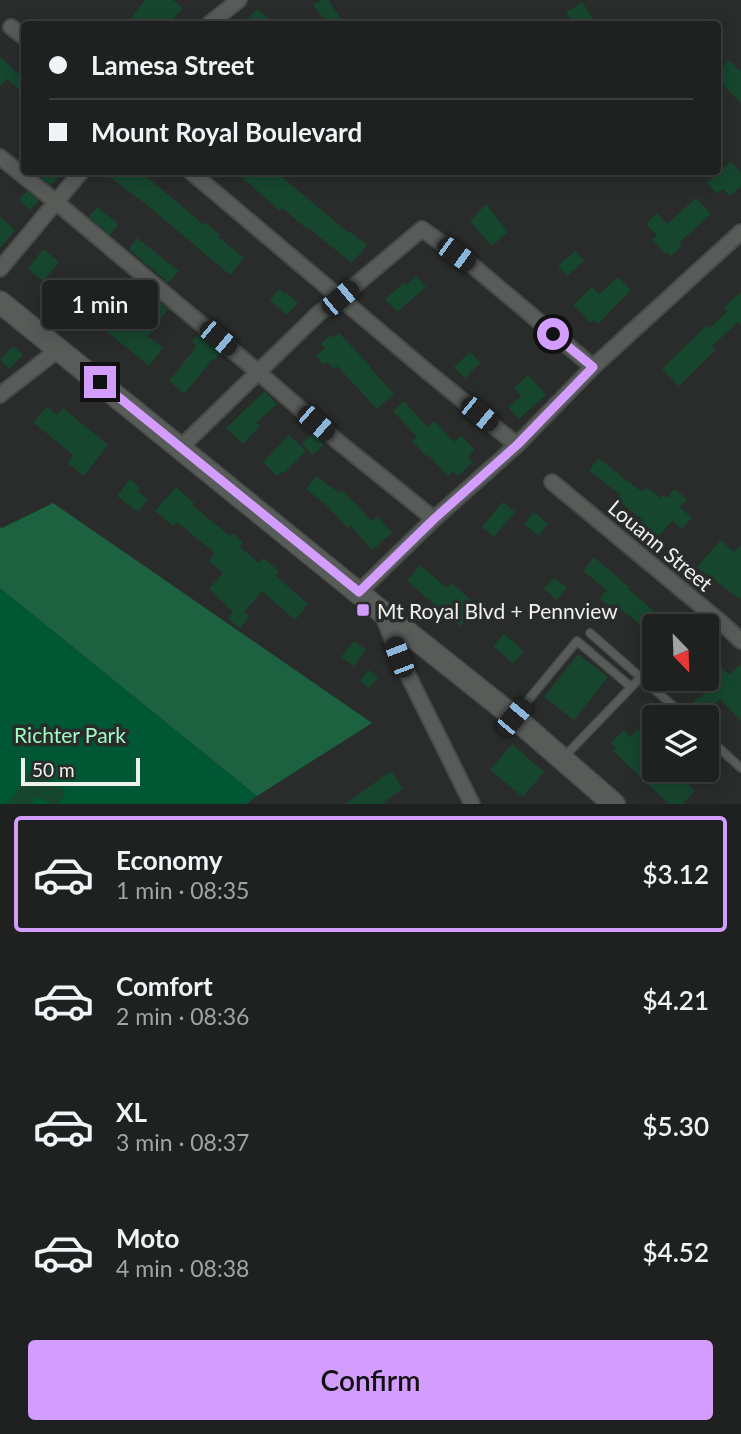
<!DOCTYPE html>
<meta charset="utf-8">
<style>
body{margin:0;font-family:Lato,sans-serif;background:#2c2e2d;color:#f1f3f6;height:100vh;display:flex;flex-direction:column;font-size:26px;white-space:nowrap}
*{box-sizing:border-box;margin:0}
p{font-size:23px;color:#a1a3a5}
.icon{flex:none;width:38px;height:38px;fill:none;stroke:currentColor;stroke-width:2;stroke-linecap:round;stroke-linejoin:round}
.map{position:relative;height:804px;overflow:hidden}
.sheet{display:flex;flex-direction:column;background:#1f2120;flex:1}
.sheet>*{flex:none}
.hud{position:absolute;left:21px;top:21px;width:700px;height:154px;border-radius:7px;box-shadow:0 4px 18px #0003,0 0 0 2px #3c3e3e;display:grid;align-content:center;height:154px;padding:0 28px;background:#1f2120}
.needle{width:46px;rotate:157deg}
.controls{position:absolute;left:642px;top:614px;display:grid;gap:14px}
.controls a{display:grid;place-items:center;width:77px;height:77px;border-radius:7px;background:#1f2120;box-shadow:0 4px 18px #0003,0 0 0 2px #3c3e3e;font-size:35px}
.scale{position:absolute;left:21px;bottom:18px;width:119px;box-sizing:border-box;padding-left:7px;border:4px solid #eff1ef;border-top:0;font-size:19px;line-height:24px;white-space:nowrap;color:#eff1ef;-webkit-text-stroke:5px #292c2a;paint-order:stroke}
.end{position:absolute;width:32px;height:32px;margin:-16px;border:9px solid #d29dfd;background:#111;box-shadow:0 0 0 4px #111}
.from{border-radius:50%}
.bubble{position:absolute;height:49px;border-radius:7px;background:#1f2120;box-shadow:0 4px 18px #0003,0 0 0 2px #3c3e3e;font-size:23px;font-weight:600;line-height:49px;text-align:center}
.car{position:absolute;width:21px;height:42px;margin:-21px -10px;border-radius:9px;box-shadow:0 0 5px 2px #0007;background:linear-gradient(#222 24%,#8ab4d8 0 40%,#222 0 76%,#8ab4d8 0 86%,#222 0)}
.hud b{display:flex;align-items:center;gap:24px;height:66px;font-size:26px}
.hud b+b{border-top:2px solid #3c3e3e}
.hud i{width:18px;height:18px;background:#f1f3f6}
ul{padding:12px 0 0;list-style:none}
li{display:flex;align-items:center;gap:21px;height:116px;margin:0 14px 10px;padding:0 14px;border:4px solid transparent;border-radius:7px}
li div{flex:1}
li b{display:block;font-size:26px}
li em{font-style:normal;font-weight:600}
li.on{border-color:#d29dfd}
li>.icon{width:63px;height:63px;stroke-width:1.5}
.action{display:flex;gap:14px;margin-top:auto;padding:14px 28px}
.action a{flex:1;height:80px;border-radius:7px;background:#d29dfd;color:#111;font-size:28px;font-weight:600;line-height:80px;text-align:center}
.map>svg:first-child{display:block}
.green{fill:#005734}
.forest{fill:#1c6241}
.building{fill:#17462f}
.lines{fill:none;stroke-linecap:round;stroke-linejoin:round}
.service-casing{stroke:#474a48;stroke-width:10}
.minor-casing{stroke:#474a48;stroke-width:18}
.secondary-casing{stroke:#474a48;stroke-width:24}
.service{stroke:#585c59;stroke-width:7}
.minor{stroke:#585c59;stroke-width:14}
.secondary{stroke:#585c59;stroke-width:21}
.route{stroke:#d29dfd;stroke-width:9}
.poi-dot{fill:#d29dfd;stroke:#292c2a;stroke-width:2.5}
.labels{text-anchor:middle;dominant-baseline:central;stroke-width:7;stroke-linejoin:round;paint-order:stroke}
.street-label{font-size:21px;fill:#eff1ef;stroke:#292c2a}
.poi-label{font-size:21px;fill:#eff1ef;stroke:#292c2a;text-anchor:start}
.park-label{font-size:21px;fill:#a0fbc7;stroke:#292c2a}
</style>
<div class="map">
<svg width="741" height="804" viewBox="0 0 741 804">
<rect width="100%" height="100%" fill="#292c2a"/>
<path class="green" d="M0,588L257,796L246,804H0Z"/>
<path class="forest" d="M53,503L372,723L257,796L0,588V527L2,528Z"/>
<path class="building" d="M145,0H173L183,8L169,24H126Z
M321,0H328L345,24H328L313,5Z
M582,2L597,24H574L566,13Z
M257,9L275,24H243Z
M0,57L24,79V94L7,79L0,86Z
M729,60L741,72V103L718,80V72Z
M731,161L741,173V186L730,196L723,189L717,194L707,183Z
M43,172H62L51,186L39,176Z
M103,172H141L204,225L206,223L220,235L218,237L244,258L230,275L147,205Z
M236,172H276L349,233L350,232L367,245L352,263L307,227L306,228L282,208L280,211Z
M27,191L39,200L30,210L19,200Z
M696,198L711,214L679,243L682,246L671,256L667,252L665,254L652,240L657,235L646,224L657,213L667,224Z
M486,204L508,232L492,246L470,221Z
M97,207L118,224L110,235L89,217Z
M0,217L15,230L0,248Z
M137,238L179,271L168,283L129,249Z
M43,249L59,262L43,281L28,269Z
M575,251L584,261L567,276L558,266Z
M416,276L426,287L397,312L385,299L404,283L406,285Z
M618,277L631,290L598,324L594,320L591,323L573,305L592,287L599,294Z
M131,278L168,309L148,336L163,348L149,366L66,298L75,286L89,297L92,293L109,306Z
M279,289L284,294L286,292L298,303L286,315L270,300Z
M741,292V325L738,322L712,346L715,350L679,386L662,369L707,325L710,328L728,311L724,307Z
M339,333L371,367L370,368L394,394L377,409L337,366L334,369L327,362L324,365L316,356L325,348L321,344L331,334L334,338Z
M198,334L220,353L215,360L213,359L184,394L169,381L197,346L192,342Z
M14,346L23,355L9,369L0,359Z
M470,352L480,363L465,378L454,367Z
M528,375L546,395L519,419L508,407L521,396L514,388Z
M265,391L277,404L256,423L260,426L243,444L226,428Z
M404,401L427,427L434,421L454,442L461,435L475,450L468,457L473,462L458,476L453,471L448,476L428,455L427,457L412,441L417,437L393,411Z
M47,407L57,415L63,408L108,445L84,476L67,463L73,455L33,422Z
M314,433L324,445L312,455L302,443Z
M289,435L306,451L284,473L282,471L277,476L263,462Z
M598,458L642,492L646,487L661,498L663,495L667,498L674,489L687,499L680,507L692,518L682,529L672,521L659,536L652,531L650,534L639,525L643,520L617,500L621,495L589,471Z
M316,476L339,493L342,490L372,521L377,516L392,533L372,550L350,525L348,528L325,504L306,489Z
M130,479L140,488L137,491L148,499L138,512L117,496Z
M176,487L194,503L192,505L230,536L233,533L243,543L240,547L259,563L263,558L279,571L275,575L308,604L295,620L262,591L244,612L250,616L240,628L228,619L233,612L209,589L223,573L209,561L215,553L177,522L173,526L155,511Z
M503,502L515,512L494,537L482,527Z
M534,512L548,524L539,536L524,524Z
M721,540L734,552L741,545V600L697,567Z
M594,557L629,587L628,589L672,626H648L646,629L622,610L618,614L600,598L607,590L583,571Z
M420,565L447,588L451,583L477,605L460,626L407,581Z
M554,578L567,588L557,600L544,589Z
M504,634L524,651L513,664L493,646Z
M354,641L366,650L354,666L341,657Z
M707,651L729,675L741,664V721L720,699L699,718L689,706L712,687L707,682Z
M578,654L608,677L574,720L544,697Z
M369,670L378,678L369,688L360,681Z
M638,729L653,744L644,752L654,762V770H663L678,784L683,779L695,791L682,804H669L613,751L616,748L611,743L624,730L630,737Z
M512,744L544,772L523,797L490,770Z
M36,763L52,774L47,781L66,791L59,804H51L36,797L31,804H8Z
M391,771L403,788L382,804H345Z"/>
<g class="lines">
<defs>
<path id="service" d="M590,633L687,718
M515,716L577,641L631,687
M707,737L741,768
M563,758L641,677"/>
<path id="minor" d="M209,24L239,0
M11,27L24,37
M0,157L56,202L258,372L336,440L434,519
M191,172L423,368L517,445
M0,269L81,172
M0,395L59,349
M181,447L319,313L340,298L422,229L473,266L593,367
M552,482L723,624L741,641
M359,592L434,519L517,445L593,367L741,232
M382,613L399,657L472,804"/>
<path id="secondary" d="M0,302L382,612L514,717L614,804"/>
</defs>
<use href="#service" class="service-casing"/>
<use href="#minor" class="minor-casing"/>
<use href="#secondary" class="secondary-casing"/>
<use href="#service" class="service"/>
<use href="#minor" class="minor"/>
<use href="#secondary" class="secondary"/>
</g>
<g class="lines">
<path class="route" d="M100,382L359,592L434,519L517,445L593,367L553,334"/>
</g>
<rect class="poi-dot" x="356" y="603" width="14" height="14" rx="3.5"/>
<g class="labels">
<g class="street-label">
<text transform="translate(661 545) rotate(40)">Louann Street</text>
</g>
<g class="poi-label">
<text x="377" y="610">Mt Royal Blvd + Pennview</text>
</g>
<g class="park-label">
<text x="70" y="734">Richter Park</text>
</g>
</g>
</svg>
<div class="controls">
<a><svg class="needle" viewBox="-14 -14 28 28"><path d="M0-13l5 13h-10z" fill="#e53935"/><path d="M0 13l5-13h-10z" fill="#a1a3a5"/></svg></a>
<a><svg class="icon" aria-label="layers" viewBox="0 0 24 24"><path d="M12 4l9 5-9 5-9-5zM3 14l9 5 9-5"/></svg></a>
</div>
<div class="scale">50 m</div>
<i class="end from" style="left:553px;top:334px"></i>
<i class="end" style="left:100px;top:382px"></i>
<div class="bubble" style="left:42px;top:280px;width:116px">1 min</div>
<i class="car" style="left:456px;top:254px;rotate:126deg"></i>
<i class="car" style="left:340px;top:298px;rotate:50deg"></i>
<i class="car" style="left:218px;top:338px;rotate:130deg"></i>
<i class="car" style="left:479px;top:414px;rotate:129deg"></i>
<i class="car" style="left:316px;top:423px;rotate:131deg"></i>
<i class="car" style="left:399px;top:657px;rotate:339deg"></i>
<i class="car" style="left:514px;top:717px;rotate:40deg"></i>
<div class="hud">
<b><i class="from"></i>Lamesa Street</b>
<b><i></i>Mount Royal Boulevard</b>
</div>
</div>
<section class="sheet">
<ul>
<li class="on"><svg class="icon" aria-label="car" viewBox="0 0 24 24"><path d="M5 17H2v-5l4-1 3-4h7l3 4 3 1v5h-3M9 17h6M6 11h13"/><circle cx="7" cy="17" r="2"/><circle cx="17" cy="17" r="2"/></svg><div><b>Economy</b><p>1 min · 08:35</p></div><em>$3.12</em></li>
<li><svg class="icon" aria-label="car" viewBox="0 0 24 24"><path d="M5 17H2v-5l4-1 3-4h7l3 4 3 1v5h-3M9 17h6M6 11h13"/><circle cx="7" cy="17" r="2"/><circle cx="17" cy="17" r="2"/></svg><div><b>Comfort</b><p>2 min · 08:36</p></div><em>$4.21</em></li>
<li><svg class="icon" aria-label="car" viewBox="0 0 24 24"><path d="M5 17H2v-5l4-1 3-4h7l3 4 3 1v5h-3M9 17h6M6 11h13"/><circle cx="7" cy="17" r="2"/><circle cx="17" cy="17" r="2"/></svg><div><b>XL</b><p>3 min · 08:37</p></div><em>$5.30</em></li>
<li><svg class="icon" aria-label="car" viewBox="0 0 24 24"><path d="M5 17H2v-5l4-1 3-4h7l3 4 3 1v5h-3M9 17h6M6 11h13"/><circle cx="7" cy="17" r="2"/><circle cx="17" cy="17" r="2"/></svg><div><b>Moto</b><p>4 min · 08:38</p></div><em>$4.52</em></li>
</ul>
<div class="action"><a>Confirm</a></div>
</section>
